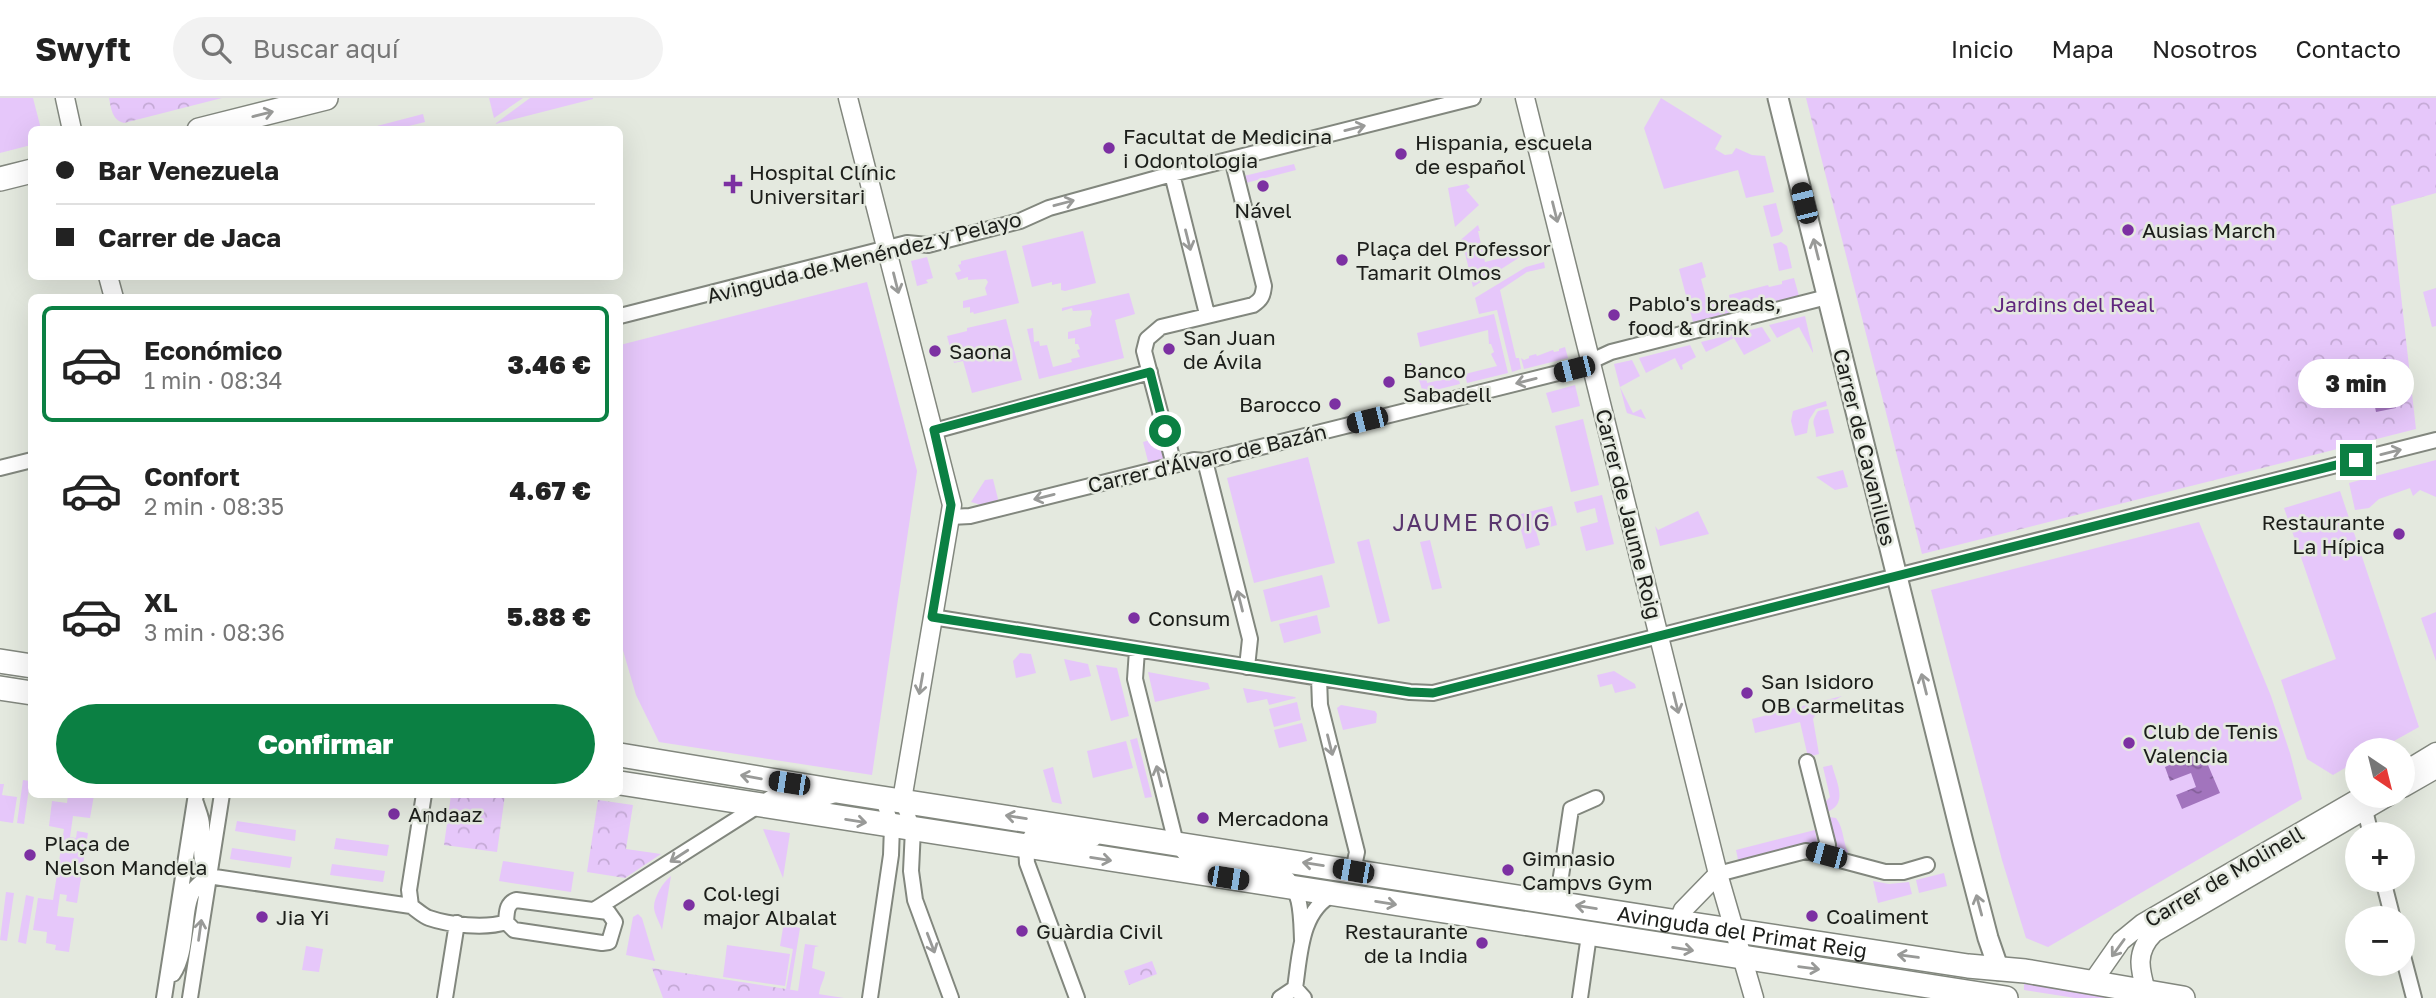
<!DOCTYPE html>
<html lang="es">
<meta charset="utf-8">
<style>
body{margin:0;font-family:"Golos Text",sans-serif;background:#f2f2f2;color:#222;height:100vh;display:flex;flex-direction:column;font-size:26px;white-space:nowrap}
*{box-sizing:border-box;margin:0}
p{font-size:23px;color:#767676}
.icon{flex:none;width:38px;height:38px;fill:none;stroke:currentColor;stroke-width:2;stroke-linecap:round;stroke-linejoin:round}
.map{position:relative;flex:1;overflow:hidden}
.panel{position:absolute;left:28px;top:196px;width:595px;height:504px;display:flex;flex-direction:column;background:#fff;border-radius:10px;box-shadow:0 7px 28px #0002}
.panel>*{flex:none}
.banner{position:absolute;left:28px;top:28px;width:595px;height:154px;border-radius:10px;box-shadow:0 7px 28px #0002;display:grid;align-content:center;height:154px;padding:0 28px;background:#fff}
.needle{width:46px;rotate:145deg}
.tools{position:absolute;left:2345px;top:640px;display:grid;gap:14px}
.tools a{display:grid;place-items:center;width:70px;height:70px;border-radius:50%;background:#fff;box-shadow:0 7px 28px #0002;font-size:35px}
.end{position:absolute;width:32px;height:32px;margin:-16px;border:9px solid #0b8043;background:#fff;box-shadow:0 0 0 4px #fff}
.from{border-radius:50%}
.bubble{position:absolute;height:49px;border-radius:24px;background:#fff;box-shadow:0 7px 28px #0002;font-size:23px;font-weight:800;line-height:49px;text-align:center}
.car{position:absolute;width:21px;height:42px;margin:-21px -10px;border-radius:9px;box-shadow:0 0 5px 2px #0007;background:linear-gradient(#222 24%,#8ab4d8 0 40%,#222 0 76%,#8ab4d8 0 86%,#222 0)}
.banner b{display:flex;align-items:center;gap:24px;height:66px;font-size:26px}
.banner b+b{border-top:2px solid #e0e0e0}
.banner i{width:18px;height:18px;background:#222}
ul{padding:12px 0 0;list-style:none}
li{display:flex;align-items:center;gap:21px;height:116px;margin:0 14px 10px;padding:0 14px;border:4px solid transparent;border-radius:10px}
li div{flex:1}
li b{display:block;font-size:26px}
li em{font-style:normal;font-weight:800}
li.selected{border-color:#0b8043}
li>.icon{width:63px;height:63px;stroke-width:1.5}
.primary-button{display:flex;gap:14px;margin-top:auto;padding:14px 28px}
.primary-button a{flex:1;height:80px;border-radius:42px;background:#0b8043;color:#fff;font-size:28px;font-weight:800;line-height:80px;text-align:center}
header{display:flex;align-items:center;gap:42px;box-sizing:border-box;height:98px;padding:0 35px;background:#fff;border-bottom:2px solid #e0e0e0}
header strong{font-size:33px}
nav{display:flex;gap:38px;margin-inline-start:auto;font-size:24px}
.search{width:490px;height:63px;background:#f2f2f2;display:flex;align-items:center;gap:18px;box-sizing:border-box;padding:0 24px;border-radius:38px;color:#767676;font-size:26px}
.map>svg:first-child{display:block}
.green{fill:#e6c7fa}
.forest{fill:url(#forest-crowns)}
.water{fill:url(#water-ripples)}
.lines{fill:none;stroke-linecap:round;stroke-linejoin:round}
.minor-casing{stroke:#82877e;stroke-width:18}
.tertiary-casing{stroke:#82877e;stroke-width:21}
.secondary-casing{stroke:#82877e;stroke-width:23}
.primary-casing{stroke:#82877e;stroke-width:26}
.minor{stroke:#fff;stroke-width:14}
.tertiary{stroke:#fff;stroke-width:18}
.secondary{stroke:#fff;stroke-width:19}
.primary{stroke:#fff;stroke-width:23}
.oneway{stroke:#999a98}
.route{stroke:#0b8043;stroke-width:9}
.poi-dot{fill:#7c30a2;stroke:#e4e9df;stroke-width:2.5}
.labels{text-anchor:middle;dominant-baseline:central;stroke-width:5;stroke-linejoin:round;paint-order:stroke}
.poi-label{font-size:21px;fill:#1c1e1a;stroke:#e4e9df;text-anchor:start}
.street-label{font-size:21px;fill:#1c1e1a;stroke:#e4e9df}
.park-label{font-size:21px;fill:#60267e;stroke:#e4e9df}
.neighbourhood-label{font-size:23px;letter-spacing:2px;fill:#59356e;stroke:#e4e9df}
</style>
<header>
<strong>Swyft</strong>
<div class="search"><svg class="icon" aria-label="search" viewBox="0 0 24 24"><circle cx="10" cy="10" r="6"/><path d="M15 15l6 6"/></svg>Buscar aquí</div>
<nav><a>Inicio</a><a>Mapa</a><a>Nosotros</a><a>Contacto</a></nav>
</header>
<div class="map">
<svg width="2436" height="900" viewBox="0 0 2436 900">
<defs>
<pattern id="forest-crowns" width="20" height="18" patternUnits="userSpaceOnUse" patternTransform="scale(1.75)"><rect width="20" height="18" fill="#e6c7fa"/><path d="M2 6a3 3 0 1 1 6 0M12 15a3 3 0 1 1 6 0" fill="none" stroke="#c5aad6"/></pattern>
<pattern id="water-ripples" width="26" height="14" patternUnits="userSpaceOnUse" patternTransform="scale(1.75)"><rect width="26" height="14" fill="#a274bd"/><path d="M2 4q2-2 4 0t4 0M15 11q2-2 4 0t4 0" fill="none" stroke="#835f99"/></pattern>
</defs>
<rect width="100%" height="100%" fill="#e4e9df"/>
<path class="green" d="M0,0H33L41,31L32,32L31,47L0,55Z
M489,0H523L494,20Z
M530,0H593V1L495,26Z
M1661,0L1722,38L1715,51L1725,57L1732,56L1736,50L1752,57L1765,58L1774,94L1746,100L1738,72L1664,91L1644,30Z
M423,16L425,24L405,29V31H377V28Z
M1294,66L1296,72L1246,85L1244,78Z
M1467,86L1470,89L1466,92L1479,107L1455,129L1448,90Z
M1776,105L1783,133L1779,137L1771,139L1763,108Z
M1478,127L1480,133H1478L1485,164L1509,158V156L1515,154L1516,156L1531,152L1473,189L1465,155L1457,145Z
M1083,133L1096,185L1065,193L1061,192V185L1052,187V184L1032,189L1022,148Z
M1781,144L1787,148L1792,170L1779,173L1773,146Z
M1006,152L1019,205L974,216L973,214L970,215V209L963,210V203L987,197L985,190L988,184L986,181L968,182V179L958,182L955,175L961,173L958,167L961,166V163Z
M927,159L933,180L926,182L928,185L917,188L911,163Z
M1544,164L1545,170L1527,174L1500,192L1516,260H1519L1521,271L1512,274L1497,212L1479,216L1475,200L1526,169Z
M1702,164L1706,179L1701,181L1708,207L1730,202L1729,197L1768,187L1769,189L1782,186V183L1794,180L1799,198L1693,224L1679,171Z
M867,184L917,373L872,677L659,644L636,597L620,542V247Z
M2436,190V228L2432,229L2423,194Z
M1129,195L1135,216L1115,222L1124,260L1039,281L1027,231L1033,230L1034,244L1039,243L1040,248L1047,247L1053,269L1072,264L1071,261L1080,259L1077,252L1080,251L1078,246H1075V240L1068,241V234L1091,228L1090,221L1092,216L1091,212L1073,213L1072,210L1062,213V210Z
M1494,216L1508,275L1467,285L1465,276L1497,268L1491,256L1494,254L1491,246H1489L1488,232L1420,249L1417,235Z
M1805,218L1813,253V255L1799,229L1777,240L1769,227Z
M1006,221L1022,282L972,295L963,263L954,265L947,238L967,233V230Z
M1762,229L1771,243L1744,257L1734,240L1706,254L1701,244Z
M1690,247L1696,259L1682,267L1683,271L1681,272L1675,260L1646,275L1639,260Z
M1565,249L1568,260L1524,271L1521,260L1524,262L1529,260V258L1536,256L1537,258L1553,252L1554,254L1559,253V251Z
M1632,262L1640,278L1620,289L1633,315L1641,311L1646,321L1627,315L1626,312L1614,266Z
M1421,265L1423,272H1426L1427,285L1458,278L1460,286L1423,295L1417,275L1418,268Z
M1575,287L1580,308L1552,315L1546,295Z
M1826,303L1827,308L1816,311L1809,322L1807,335L1795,338L1791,323L1793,313Z
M1828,311L1834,335L1816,339C1816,325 1809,328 1818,313Z
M1583,321L1599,387L1571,394L1555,328Z
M1161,339L1167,362L1149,367L1143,344Z
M1308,359L1335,465L1254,485L1227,380Z
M2436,362V399L2420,392L2413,398L2410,390L2379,401L2369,410L2355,412L2349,385Z
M1843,372L1848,389L1835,392L1816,379Z
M993,381L998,401L996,405L985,408L971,404L985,382Z
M2340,393L2419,629L2376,653H2357V663L2333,677L2307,661L2281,582L2336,561L2284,410Z
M1602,397L1614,446L1586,453L1580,429L1598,424L1595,410L1577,415L1574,404Z
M1552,408L1557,427L1536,433L1540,447L1526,451L1517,417Z
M1698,413L1709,436L1660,448L1655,428L1658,432Z
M2199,424L2271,598L2290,655L2302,701L2048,849L2026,840L2002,762L1931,492Z
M1369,441L1390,523L1378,526L1357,444Z
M1430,442L1442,490L1432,492L1420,444Z
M1322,477L1330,509L1271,524L1263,492Z
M2436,514V563L2421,520Z
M1317,517L1321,535L1284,545L1279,526Z
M1020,555L1031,556L1036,575L1016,580L1013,563Z
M1064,561L1088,566L1091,578L1070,583Z
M1096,567L1117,570L1129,618L1111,623Z
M1614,573L1635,586L1636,590L1615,595L1612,586L1600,589L1597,577Z
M1148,574L1208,585L1210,591L1155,604Z
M1243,590L1295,599L1296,600L1269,607L1267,601L1247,605Z
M1842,598L1819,611L1813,621L1819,656L1808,659L1800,624L1755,635L1752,621Z
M1297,604L1301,622L1274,629L1269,611Z
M1341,607L1375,613L1377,616L1376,625L1343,632L1337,610Z
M1302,625L1307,643L1279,650L1274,632Z
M1137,640L1152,699L1145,700L1130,642Z
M1126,643L1133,670L1093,680L1087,653Z
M1832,667C1836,683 1849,706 1827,714L1825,704L1830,699L1823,669Z
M1053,669L1062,706L1052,704L1043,672Z
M23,682L30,683L24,726L17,725Z
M0,686H4L2,697L17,699L13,725L0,723Z
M68,697H94L90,720L73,718L70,739L76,740L77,733L88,735L77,805L66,803L67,797L60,796L57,818L74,820L69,854L55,852L56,847L46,845L47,834L33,832L38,800L53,802L64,731L49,728L52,703L67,705Z
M1829,719L1836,720C1845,731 1842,748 1851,759C1832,757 1832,735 1829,719Z
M237,723L296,732L295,743L235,733Z
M763,731L790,735L783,780Z
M1815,732L1817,743L1814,747L1739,766L1736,752Z
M336,740L389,747L387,758L334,751Z
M232,750L292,759L290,770L230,761Z
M503,763L574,774L571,794L499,783Z
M332,766L385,773L383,784L330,777Z
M1944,775L1947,788L1919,795L1916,782Z
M671,778L662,832C660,825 654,816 654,809C654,799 663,784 671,778Z
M1873,783L1889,786L1909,784L1912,796L1878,805Z
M6,794L14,795L7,843L0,842Z
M26,797L34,799L26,846L18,844Z
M770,815L786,818L785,827L800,830L790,892L786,891L793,851L780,848L784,824L769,822Z
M638,816L642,820L655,863L626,857L633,819Z
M805,846L819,848L815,849L812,870L825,874C825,880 820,887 819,896L797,900Z
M727,847L790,856L785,888L723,879Z
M306,848L323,851L319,874L302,872Z
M2024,885L2118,900H2075L2024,892Z"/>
<path class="forest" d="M109,0H222L124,25C112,22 111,10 109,0Z
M1806,0H2436V95L2391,108L2416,331L1922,456Z
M451,697H505L497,754L444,747Z
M598,702L633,707L626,751L661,756L625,780L587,774Z
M1152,863L1157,876L1129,887L1124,873Z
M652,870L844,900H663Z"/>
<path class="water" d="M2386,260L2396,310L2376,314L2366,264Z
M2202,653L2220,695L2182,711L2176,697L2196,689L2191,675L2170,683L2165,669Z"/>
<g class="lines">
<defs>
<path id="minor" d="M1172,76L1207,216
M620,218L907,145L928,147L1020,123L1049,110L1172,76L1473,0
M934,333L1150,274
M1205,363L1250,541L1247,569
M1174,367L1144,253L1147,241L1161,229L1253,207C1261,202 1263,198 1264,188L1232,61
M0,370L32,362
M951,419L970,418L1194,362L1205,363L1574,271L1611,254L1827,199
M932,519L1410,594L1433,595L2436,342
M1137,552L1135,581L1176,745L1188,760L1283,776C1302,792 1301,818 1302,842
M1319,580L1320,607L1357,754L1353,773
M1807,664L1828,747L1826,757
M902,702L913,731L911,773L915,802L951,900
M196,705C198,712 202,720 202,727C203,749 197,753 207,777
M2365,712L2371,737
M1718,776L1806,753L1885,774H1903L1927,767
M208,778L411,808C417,812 423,818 429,820C449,827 486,831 506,824
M2383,782L2393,821
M516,802L608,814L615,824L609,844L602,845L514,832L506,824C507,814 506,806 516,802Z
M1557,805L1571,711L1596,700
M411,808L409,792L424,696
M594,812L775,697L822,701L835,697
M2403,858L2414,900
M173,876C190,851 181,811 195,790C198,786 204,782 208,778
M164,900L196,696
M190,900L222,696
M445,900L457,825
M870,900L891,757L892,728L882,699
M1077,900L1027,765L1026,749L1031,738C1050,732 1072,744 1094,741
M1280,900L1295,890
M1304,900L1295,890C1300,858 1300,812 1334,796
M1580,900L1589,837"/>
<path id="tertiary" d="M65,0L72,32
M848,0L952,407L902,702
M1525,0L1718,776L1754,900
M108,178L114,200
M2403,674L2436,654
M2403,690L2436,671
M1678,824L1683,812L1718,776
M2091,886L2121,843L2143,825L2362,698
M2148,900C2141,875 2133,856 2154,835L2389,698"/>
<path id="secondary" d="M1778,0L1963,744L1988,840L1999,872"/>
<g id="primary">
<path d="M199,32L326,0"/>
<path d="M0,81L32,73"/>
<path d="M0,563L32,568"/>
<path d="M0,590L32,595"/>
<path id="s1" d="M620,657L843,694L1678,824L1968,868L2025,873L2183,900"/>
<path d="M620,685L2006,900"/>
</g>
</defs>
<use href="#minor" class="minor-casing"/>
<use href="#tertiary" class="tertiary-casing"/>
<use href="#secondary" class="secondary-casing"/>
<use href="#primary" class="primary-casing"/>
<use href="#minor" class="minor"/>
<use href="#tertiary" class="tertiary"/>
<use href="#secondary" class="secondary"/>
<use href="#primary" class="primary"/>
</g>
<defs><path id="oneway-shaft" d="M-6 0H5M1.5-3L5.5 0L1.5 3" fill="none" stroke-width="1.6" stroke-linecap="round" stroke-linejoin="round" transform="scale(1.75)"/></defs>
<g class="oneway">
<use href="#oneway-shaft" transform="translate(263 16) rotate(-14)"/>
<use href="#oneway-shaft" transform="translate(1355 30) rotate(-14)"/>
<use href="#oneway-shaft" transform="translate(1064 105) rotate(-15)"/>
<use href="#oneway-shaft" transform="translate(1555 114) rotate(76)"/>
<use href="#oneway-shaft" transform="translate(1188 142) rotate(76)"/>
<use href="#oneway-shaft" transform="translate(1816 151) rotate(-104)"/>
<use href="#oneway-shaft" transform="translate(896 185) rotate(76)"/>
<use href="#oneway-shaft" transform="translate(1526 283) rotate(166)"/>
<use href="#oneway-shaft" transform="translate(2391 354) rotate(-14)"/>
<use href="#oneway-shaft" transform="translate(1044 399) rotate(166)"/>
<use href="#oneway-shaft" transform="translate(1240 503) rotate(-104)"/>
<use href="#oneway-shaft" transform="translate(921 586) rotate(100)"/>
<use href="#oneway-shaft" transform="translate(1924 586) rotate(-104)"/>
<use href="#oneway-shaft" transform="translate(1676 605) rotate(76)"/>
<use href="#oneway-shaft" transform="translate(1330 647) rotate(76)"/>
<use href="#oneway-shaft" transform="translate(1159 678) rotate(-104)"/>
<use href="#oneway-shaft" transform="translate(751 679) rotate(-170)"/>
<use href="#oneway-shaft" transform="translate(1016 719) rotate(-171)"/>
<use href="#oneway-shaft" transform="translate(856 723) rotate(9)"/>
<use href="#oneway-shaft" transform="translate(679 758) rotate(147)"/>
<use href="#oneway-shaft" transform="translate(1101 761) rotate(9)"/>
<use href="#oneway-shaft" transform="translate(1313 766) rotate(-171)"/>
<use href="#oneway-shaft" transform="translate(1386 805) rotate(9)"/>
<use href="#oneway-shaft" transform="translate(1979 807) rotate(-105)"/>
<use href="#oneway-shaft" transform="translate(1586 809) rotate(-171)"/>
<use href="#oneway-shaft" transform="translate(200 832) rotate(-82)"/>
<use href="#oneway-shaft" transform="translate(931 845) rotate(69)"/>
<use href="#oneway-shaft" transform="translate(2118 850) rotate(126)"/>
<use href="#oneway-shaft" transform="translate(1683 851) rotate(9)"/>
<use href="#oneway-shaft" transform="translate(1908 858) rotate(-172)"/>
<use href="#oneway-shaft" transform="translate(1809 870) rotate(8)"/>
</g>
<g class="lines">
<path class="route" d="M1165,333L1150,274L934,332L951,407L932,519L1410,594L1433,595L2356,362"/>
</g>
<g class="poi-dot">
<circle cx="1109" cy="50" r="7"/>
<circle cx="1401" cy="56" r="7"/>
<path d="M729.5 75.5h7v7h7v7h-7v7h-7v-7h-7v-7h7z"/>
<circle cx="1263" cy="88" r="7"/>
<circle cx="2128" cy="132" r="7"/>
<circle cx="1342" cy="162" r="7"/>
<circle cx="1614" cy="217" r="7"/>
<circle cx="1169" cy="251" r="7"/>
<circle cx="935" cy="253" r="7"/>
<circle cx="1389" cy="284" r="7"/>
<circle cx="1335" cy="306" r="7"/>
<circle cx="2399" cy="436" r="7"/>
<circle cx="1134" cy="520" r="7"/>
<circle cx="1747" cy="595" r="7"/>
<circle cx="2129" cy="645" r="7"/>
<circle cx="394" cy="716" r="7"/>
<circle cx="1203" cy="720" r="7"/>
<circle cx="30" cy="757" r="7"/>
<circle cx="1508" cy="772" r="7"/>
<circle cx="689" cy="807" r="7"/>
<circle cx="1812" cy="818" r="7"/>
<circle cx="262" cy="819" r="7"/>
<circle cx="1022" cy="833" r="7"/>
<circle cx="1482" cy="845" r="7"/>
</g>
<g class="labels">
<g class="poi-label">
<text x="1123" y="38">Facultat de Medicina<tspan x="1123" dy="24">i Odontologia</tspan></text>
<text x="1415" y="44">Hispania, escuela<tspan x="1415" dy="24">de español</tspan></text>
<text x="749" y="74">Hospital Clínic<tspan x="749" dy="24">Universitari</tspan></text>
<text x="1263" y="112" text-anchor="middle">Nável</text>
<text x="2142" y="132">Ausias March</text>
<text x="1356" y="150">Plaça del Professor<tspan x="1356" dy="24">Tamarit Olmos</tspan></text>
<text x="1628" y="205">Pablo's breads,<tspan x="1628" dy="24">food &amp; drink</tspan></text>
<text x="1183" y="239">San Juan<tspan x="1183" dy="24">de Ávila</tspan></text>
<text x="949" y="253">Saona</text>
<text x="1403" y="272">Banco<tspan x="1403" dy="24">Sabadell</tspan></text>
<text x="1321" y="306" text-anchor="end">Barocco</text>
<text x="2385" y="424" text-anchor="end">Restaurante<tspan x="2385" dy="24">La Hípica</tspan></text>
<text x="1148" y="520">Consum</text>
<text x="1761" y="583">San Isidoro<tspan x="1761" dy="24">OB Carmelitas</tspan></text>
<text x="2143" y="633">Club de Tenis<tspan x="2143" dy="24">Valencia</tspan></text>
<text x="408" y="716">Andaaz</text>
<text x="1217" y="720">Mercadona</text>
<text x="44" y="745">Plaça de<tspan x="44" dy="24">Nelson Mandela</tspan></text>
<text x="1522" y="760">Gimnasio<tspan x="1522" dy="24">Campvs Gym</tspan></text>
<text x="703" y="795">Col·legi<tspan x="703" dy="24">major Albalat</tspan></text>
<text x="1826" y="818">Coaliment</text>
<text x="276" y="819">Jia Yi</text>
<text x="1036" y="833">Guàrdia Civil</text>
<text x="1468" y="833" text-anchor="end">Restaurante<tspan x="1468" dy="24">de la India</tspan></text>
</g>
<g class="street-label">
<text transform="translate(864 159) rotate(-14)">Avinguda de Menéndez y Pelayo</text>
<text transform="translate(1865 349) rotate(76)">Carrer de Cavanilles</text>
<text transform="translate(1207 360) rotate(-13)">Carrer d'Álvaro de Bazán</text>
<text transform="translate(1629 416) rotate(76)">Carrer de Jaume Roig</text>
<text transform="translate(2224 778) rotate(-30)">Carrer de Molinell</text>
<text stroke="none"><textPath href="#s1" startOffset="1136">Avinguda del Primat Reig</textPath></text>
</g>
<g class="park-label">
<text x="2074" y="206">Jardins del Real</text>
</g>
<g class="neighbourhood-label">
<text x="1472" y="424">JAUME ROIG</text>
</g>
</g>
</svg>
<div class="tools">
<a><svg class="needle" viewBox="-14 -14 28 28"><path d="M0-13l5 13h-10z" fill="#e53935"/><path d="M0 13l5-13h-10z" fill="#767676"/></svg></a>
<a>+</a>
<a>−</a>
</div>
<i class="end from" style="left:1165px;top:333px"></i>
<i class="end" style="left:2356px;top:362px"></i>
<div class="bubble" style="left:2298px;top:261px;width:116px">3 min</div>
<i class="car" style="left:1804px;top:105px;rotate:346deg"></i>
<i class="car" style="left:1574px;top:271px;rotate:256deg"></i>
<i class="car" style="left:1367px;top:322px;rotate:256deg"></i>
<i class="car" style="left:789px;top:685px;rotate:279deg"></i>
<i class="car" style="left:1826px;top:757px;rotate:285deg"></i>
<i class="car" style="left:1353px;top:773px;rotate:280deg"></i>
<i class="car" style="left:1228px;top:780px;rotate:99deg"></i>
<div class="banner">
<b><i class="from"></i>Bar Venezuela</b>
<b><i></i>Carrer de Jaca</b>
</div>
<section class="panel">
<ul>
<li class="selected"><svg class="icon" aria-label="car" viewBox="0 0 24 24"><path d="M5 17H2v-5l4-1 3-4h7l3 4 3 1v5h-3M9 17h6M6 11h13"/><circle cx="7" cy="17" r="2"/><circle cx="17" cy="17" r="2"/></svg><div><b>Económico</b><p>1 min · 08:34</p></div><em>3.46 €</em></li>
<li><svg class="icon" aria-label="car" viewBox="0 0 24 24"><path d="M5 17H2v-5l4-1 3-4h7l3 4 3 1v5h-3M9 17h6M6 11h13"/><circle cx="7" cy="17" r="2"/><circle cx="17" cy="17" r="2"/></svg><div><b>Confort</b><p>2 min · 08:35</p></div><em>4.67 €</em></li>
<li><svg class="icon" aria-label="car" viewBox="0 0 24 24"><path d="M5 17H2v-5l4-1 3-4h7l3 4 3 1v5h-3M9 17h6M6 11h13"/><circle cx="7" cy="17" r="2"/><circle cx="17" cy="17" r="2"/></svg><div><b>XL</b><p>3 min · 08:36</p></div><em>5.88 €</em></li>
</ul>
<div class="primary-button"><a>Confirmar</a></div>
</section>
</div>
